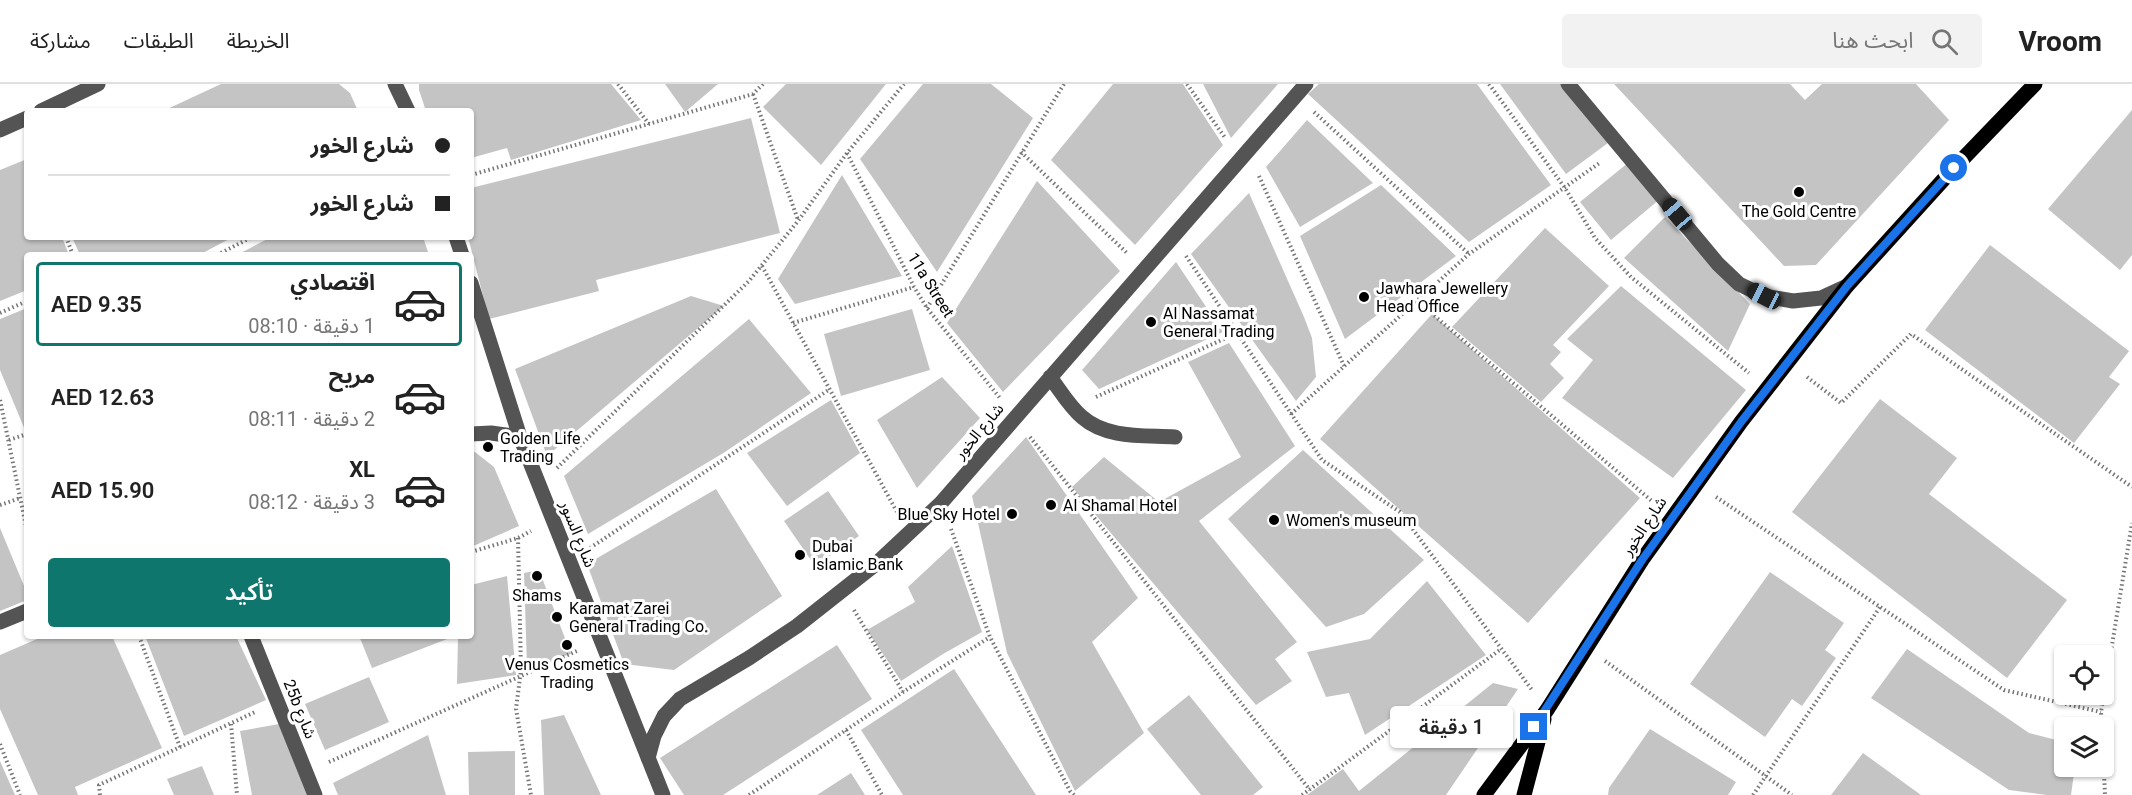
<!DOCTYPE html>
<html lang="ar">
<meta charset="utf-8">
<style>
body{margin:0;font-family:Roboto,"Noto Sans Arabic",sans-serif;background:#f2f2f2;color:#222;direction:rtl;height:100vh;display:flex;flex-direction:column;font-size:22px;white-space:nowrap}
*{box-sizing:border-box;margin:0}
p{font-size:20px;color:#767676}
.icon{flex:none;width:33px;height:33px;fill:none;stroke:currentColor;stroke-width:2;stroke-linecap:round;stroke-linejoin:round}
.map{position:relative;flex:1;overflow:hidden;direction:ltr}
.details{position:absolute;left:24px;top:168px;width:450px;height:387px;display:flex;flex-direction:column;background:#fff;border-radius:6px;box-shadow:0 2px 4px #0004;direction:rtl}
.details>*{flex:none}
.top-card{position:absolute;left:24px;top:24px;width:450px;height:132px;border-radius:6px;box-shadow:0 2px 4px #0004;direction:rtl;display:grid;align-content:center;height:132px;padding:0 24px;background:#fff}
.controls{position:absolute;left:2054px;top:561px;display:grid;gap:12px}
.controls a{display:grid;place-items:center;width:60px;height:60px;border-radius:6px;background:#fff;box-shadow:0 2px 4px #0004;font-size:30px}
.end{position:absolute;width:27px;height:27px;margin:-14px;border:8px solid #1a73e8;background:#fff;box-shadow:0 0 0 3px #fff}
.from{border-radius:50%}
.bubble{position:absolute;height:42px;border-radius:6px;background:#fff;box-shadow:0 2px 4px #0004;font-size:20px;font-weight:600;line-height:42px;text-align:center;direction:rtl}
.car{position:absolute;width:18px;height:36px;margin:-18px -9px;border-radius:8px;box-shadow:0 0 4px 2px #0007;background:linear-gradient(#222 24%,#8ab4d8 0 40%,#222 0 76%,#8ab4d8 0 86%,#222 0)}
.top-card b{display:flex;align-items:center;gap:21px;height:57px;font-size:22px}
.top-card b+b{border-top:2px solid #e0e0e0}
.top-card i{width:15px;height:15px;background:#222}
ul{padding:10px 0 0;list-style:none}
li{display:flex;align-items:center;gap:18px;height:84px;margin:0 12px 9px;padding:0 12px;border:3px solid transparent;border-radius:6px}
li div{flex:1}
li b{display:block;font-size:22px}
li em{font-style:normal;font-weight:600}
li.on{border-color:#0f766e}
li>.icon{width:54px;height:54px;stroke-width:1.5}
.action{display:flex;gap:12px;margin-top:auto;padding:12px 24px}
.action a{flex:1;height:69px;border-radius:6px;background:#0f766e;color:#fff;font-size:24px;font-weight:600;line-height:69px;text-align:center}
header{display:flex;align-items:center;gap:36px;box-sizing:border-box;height:84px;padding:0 30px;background:#fff;border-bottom:2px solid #e0e0e0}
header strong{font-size:28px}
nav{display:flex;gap:33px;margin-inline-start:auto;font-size:21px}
.search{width:420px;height:54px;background:#f2f2f2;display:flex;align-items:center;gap:15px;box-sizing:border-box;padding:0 21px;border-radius:6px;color:#767676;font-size:22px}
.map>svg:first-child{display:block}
.building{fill:#c4c4c4}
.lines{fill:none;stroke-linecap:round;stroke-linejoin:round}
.path{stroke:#767676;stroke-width:4;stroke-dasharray:1.5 3;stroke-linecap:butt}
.minor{stroke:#545454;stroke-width:15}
.major{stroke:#000;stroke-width:15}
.route{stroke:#1a73e8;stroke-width:8}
.poi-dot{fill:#000;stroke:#fff;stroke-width:2}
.labels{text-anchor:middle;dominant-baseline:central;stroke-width:6;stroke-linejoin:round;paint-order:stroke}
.poi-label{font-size:16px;fill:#000;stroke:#fff;text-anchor:start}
.street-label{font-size:16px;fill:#000;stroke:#fff}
</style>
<header>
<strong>Vroom</strong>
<div class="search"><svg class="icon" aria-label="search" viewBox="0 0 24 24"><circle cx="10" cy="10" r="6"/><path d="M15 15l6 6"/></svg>ابحث هنا</div>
<nav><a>الخريطة</a><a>الطبقات</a><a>مشاركة</a></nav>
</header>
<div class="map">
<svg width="2132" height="711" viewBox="0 0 2132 711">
<rect width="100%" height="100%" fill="#fff"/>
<path class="building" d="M221,0H339L350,9L358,27H163Z
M419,0H611L641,36L511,76L507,64L471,74V27H426L419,6Z
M665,0H718L685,28Z
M786,0H886L821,81L763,23Z
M923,0H991L1033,34L937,188L860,75Z
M1113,0H1183L1223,61L1135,161L1051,76Z
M1203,0H1278L1231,54Z
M1319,0H1477L1551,101L1469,158L1308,10Z
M1500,0H1565L1612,56L1566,90Z
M1614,0H1790L1805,16L1822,0H1916L1949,36L1816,181L1784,182Z
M2132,26V171L2120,186L2048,125Z
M751,34L780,149L596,196L599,207L489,235L468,153H471V104Z
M1307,36L1373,99L1300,143L1266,83Z
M27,75V153H62L69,171H27V206L0,217V86Z
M1629,78L1660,115L1611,156L1580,118Z
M842,91L902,192L795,220L778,195Z
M1037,97L1120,187L1003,308L947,239Z
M1381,101L1456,172L1345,255L1300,152Z
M1249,109L1304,233L1312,254L1316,293L1296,317L1191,170Z
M1665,133L1750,220L1728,267L1624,174Z
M1545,144L1609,202L1553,261L1561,268L1550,280L1564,294L1541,318L1452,243Z
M72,153H233L199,171H80Z
M271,153H423L429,171H237Z
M1990,161L2129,267L2109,293L2120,300L2074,359L1925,246Z
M1176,178L1223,248L1099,305L1082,286Z
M1621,202L1746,306L1673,394L1562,314L1593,276L1567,255Z
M691,212L724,222L547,372L515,285Z
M27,224V345L25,346L0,286V235Z
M912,225L930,286L841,312L824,250Z
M1432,230L1640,414L1528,539L1320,355Z
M749,235L811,309L725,368L588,450L564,392Z
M1229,259L1295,362L1199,437L1297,558L1275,575L1292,597L1256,621L1072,403L1104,373L1159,418L1241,373L1188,278Z
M942,293L980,334L917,404L877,336Z
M1880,315L1957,374L1929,410L2067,516L2007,594L1792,428Z
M831,316L860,369L787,422L747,369Z
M1026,353L1138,514L1092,558L1144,649L1075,707L1007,569L972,412Z
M1303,366L1424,476L1364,530L1326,543L1228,435Z
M471,368H475L494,383L519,442L471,463Z
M716,405L782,512L674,586L624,580L587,480Z
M828,407L859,452L815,482L784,437Z
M0,444L27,509V516L0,527Z
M952,462L982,548L943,570L901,597L867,546L915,518L908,503Z
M539,486L571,570L527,583L524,489Z
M1770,488L1844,539L1825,566L1836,574L1802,622L1792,615L1765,653L1690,600Z
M507,492L516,591L457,600L458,552H471V501Z
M1427,497L1486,571L1365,651L1349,609L1326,613L1307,568L1370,555Z
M44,552H112L162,664L75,703L78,711H38L0,625V571Z
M145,552H236L266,616L184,652Z
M363,552H455L372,584L360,554Z
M837,561L872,615L723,711H684L660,674Z
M1907,565L2029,649L2064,658V682H2075L2071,711H2047L2009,706L1871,614Z
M954,585L1036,711H903L861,646Z
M369,593L389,638L325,666L305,620Z
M1493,599L1518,605L1446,711H1307L1343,685L1359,707Z
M1189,611L1263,703L1253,711H1201L1147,645Z
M564,631L601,711H544L541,636Z
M279,640L308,711H252L240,647Z
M1650,645L1736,698L1728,711H1608L1609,704Z
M428,651L446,711H338L333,699Z
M515,667V711H469L468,668Z
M1863,669L1921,711H1831Z
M0,677L15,711H0Z
M202,682L214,711H174L167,695Z
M851,689L865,711H817Z"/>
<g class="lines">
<path class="path" d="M618,0L649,40
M1187,0L1226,55
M1489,0L1565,104L1595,154L1631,193L1749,289
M753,10L798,136
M1314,28L1469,170
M1021,68L1128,170
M847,69L914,203L927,224L1000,314
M471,91L753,10L763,0
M1259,92L1344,282
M66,153L73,171
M217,171L252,153
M1186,172L1322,376L1400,428L1532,606
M762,182L897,428
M1417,217L1653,418
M927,224L1064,0
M0,229L27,217
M793,239L914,203
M1807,293L1841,319L1911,250L2132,403
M1096,313L1237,249
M0,316L27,447
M1291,330L1469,170L1601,78
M1030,353L1310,706
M9,356L27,350
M557,384L749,197L798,137L847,69L904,0
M1716,413L2004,606L2101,628
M0,421L20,414
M951,445L990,553L1070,707L1074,711
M518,454L521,586L516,625L531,711
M590,464L830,305
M471,468L518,454L531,447
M854,526L903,608
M139,552L180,663
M1605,577L1792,711
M231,640L237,711
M2102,644L2101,628L2132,439
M846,646L882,711
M0,660L20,711
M2103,668L2105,711
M329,678L579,566
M100,711L99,701L255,628
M749,711L903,608L990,553
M1302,711L1501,565
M1753,711L1880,523"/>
<path class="minor" d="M395,0L408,27
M1568,0L1718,180L1739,200L1764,212L1793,217L1821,214L1847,202
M41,27L98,0
M0,46L27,34
M456,153L462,171
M471,199L520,353L663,711
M1050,293C1060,306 1069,322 1082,333C1107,355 1144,351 1175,353
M471,350L491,349L520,353
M0,538L27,527
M251,552L315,711
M648,674L654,652L664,632L680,615L749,574L797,542L877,479L941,419L1306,0"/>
<path class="major" d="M1484,711L1547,626L1642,476L1741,338L1847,202L1954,84L2035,0
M1524,711L1544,635"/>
</g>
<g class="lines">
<path class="route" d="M1534,643L1642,476L1741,338L1847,202L1954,84"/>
</g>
<g class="poi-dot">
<circle cx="1799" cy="108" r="6"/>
<circle cx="1364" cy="213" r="6"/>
<circle cx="1151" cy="238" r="6"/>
<circle cx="488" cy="363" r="6"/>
<circle cx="1051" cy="421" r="6"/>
<circle cx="1012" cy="430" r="6"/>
<circle cx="1274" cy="436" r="6"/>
<circle cx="800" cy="471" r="6"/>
<circle cx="537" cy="492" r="6"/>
<circle cx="557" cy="533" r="6"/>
<circle cx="567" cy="561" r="6"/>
</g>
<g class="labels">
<g class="poi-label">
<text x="1799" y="127" text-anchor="middle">The Gold Centre</text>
<text x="1376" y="204">Jawhara Jewellery<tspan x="1376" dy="18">Head Office</tspan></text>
<text x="1163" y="229">Al Nassamat<tspan x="1163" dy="18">General Trading</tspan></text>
<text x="500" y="354">Golden Life<tspan x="500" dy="18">Trading</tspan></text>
<text x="1063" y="421">Al Shamal Hotel</text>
<text x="1000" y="430" text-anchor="end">Blue Sky Hotel</text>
<text x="1286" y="436">Women's museum</text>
<text x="812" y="462">Dubai<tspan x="812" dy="18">Islamic Bank</tspan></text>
<text x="537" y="511" text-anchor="middle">Shams</text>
<text x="569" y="524">Karamat Zarei<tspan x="569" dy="18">General Trading Co.</tspan></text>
<text x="567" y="580" text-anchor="middle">Venus Cosmetics<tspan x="567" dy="18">Trading</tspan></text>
</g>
<g class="street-label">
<text transform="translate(931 201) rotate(58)">11a Street</text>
<text transform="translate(979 347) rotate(-50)">شارع الخور</text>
<text transform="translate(1644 442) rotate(-56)">شارع الخور</text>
<text transform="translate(578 450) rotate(68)">شارع السور</text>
<text transform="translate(300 625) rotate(68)">25b شارع</text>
</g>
</g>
</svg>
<div class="controls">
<a><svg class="icon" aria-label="locate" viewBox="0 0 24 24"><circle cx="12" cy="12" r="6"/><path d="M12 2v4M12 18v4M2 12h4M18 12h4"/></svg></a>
<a><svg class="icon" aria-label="layers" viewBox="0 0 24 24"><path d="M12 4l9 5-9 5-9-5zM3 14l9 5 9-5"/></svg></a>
</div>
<i class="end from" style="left:1954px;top:84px"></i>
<i class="end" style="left:1534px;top:643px"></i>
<div class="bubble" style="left:1390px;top:622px;width:123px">1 دقيقة</div>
<i class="car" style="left:1677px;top:130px;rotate:320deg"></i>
<i class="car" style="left:1764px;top:212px;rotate:297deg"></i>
<div class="top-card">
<b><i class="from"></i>شارع الخور</b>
<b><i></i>شارع الخور</b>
</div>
<section class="details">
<ul>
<li class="on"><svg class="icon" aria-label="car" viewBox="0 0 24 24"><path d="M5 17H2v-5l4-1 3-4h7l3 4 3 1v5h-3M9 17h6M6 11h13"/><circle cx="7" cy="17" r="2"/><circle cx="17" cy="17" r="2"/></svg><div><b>اقتصادي</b><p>1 دقيقة · 08:10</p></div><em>AED 9.35</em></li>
<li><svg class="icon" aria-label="car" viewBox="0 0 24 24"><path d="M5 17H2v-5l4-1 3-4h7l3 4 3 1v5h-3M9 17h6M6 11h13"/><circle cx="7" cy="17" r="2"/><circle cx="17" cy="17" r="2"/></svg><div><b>مريح</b><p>2 دقيقة · 08:11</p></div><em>AED 12.63</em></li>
<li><svg class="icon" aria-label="car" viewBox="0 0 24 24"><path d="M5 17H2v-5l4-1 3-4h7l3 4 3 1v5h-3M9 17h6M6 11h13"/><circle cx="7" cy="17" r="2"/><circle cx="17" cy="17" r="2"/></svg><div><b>XL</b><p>3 دقيقة · 08:12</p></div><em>AED 15.90</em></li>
</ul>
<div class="action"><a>تأكيد</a></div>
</section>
</div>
